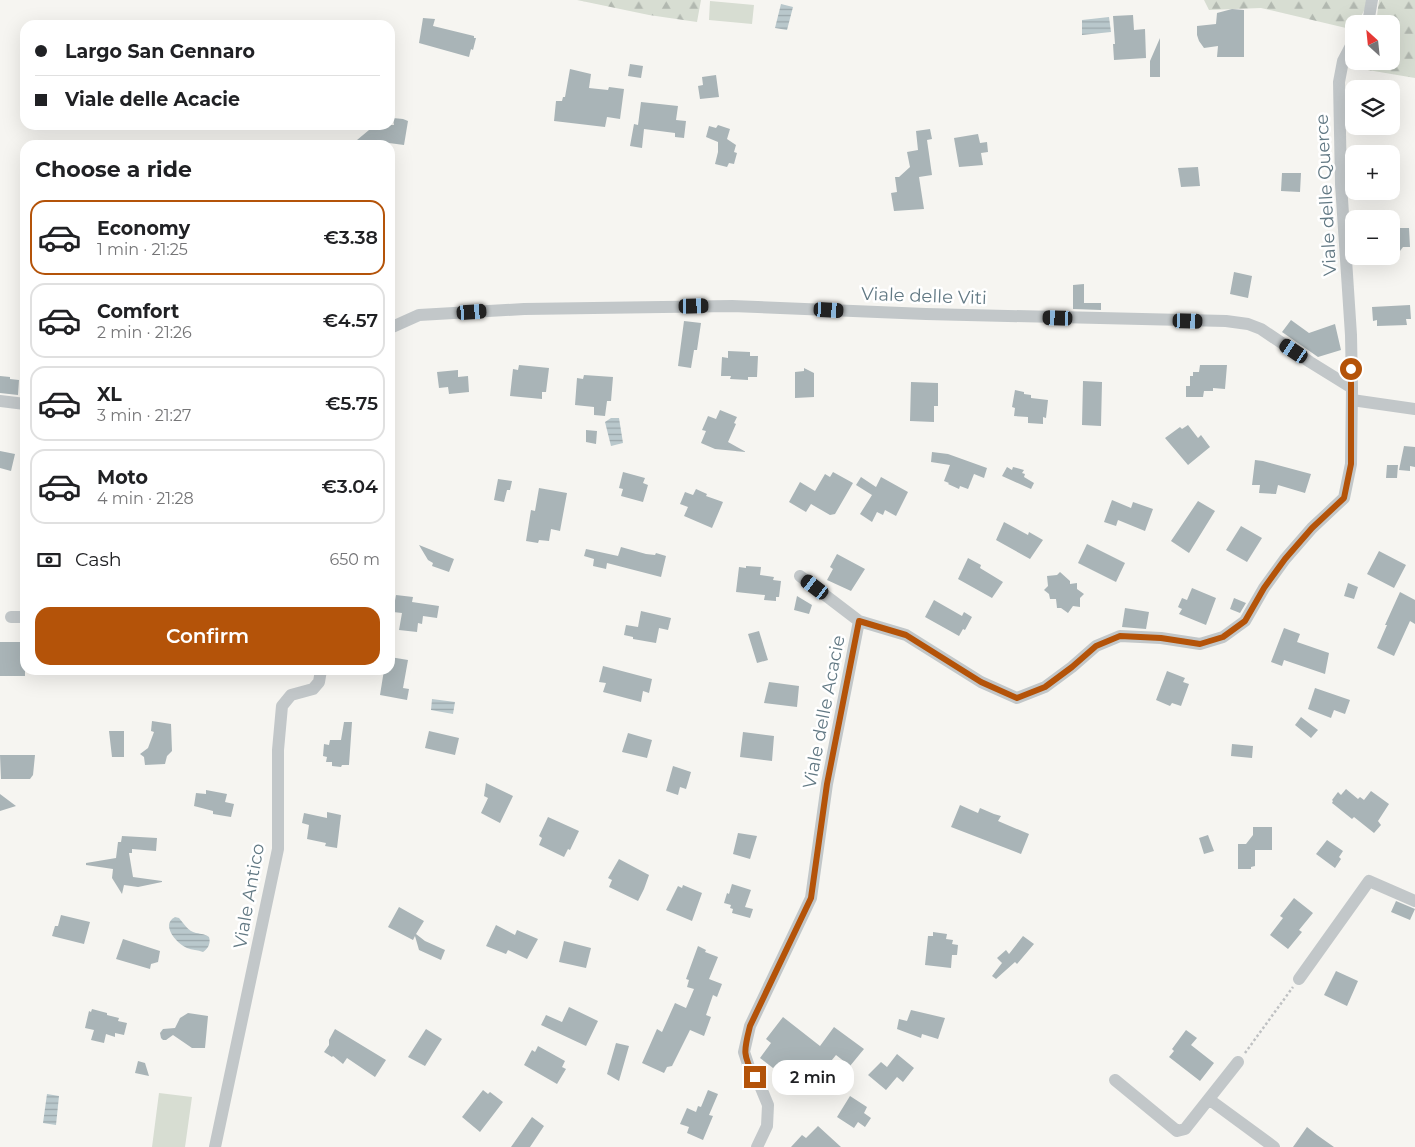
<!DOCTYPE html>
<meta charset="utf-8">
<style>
body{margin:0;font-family:Montserrat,sans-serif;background:#f2f2f2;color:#202124;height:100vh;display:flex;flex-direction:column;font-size:19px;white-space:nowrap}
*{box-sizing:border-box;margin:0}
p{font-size:16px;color:#757577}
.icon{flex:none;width:28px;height:28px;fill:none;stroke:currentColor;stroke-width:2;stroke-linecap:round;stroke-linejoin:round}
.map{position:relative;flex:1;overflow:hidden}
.panel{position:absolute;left:20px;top:140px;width:375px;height:535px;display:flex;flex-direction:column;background:#fff;border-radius:15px;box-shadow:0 5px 20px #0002}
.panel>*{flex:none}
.hud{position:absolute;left:20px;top:20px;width:375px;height:110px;border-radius:15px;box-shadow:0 5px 20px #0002;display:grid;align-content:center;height:110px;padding:0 15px;background:#fff}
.needle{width:32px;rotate:333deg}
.buttons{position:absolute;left:1345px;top:15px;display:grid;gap:10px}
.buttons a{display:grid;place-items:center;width:55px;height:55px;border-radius:10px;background:#fff;box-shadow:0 5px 20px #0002;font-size:25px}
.end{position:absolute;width:22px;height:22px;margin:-11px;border:6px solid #b45309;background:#fff;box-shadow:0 0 0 2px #fff}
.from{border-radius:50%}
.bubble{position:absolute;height:35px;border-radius:15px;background:#fff;box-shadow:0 5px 20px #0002;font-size:16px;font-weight:600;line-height:35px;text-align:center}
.car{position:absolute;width:15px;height:30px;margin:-15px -8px;border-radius:6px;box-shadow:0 0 4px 1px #0007;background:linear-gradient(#222 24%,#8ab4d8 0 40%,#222 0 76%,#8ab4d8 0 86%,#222 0)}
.hud b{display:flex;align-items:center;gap:18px;height:48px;font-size:19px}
.hud b+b{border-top:1px solid #e0e0e0}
.hud i{width:12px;height:12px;background:#202124}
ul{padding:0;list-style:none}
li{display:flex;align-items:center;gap:15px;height:75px;margin:0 10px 8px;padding:0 5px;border:2px solid #e0e0e0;border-radius:15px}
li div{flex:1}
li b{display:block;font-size:19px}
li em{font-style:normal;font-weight:600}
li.on{border-color:#b45309}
li>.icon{width:45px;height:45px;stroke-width:1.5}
h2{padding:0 15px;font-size:22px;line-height:60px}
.pay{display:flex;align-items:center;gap:12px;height:55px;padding:0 15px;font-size:19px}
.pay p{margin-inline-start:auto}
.action{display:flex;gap:10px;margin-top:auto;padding:10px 15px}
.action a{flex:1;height:58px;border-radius:15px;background:#b45309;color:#fff;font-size:20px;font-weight:600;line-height:58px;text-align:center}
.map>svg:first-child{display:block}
.forest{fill:url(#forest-firs)}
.green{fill:#d7ddd2}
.water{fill:url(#water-rules)}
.building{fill:#a9b4b7}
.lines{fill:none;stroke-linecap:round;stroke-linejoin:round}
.path{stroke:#bec0c2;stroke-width:2.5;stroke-dasharray:2.5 2.5;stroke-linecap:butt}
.street{stroke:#c2c7c9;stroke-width:12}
.route{stroke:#b45309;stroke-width:6}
.labels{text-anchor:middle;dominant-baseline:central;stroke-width:5;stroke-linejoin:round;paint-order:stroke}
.street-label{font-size:18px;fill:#627984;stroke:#fff}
</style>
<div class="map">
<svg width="1415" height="1147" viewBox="0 0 1415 1147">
<defs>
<pattern id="forest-firs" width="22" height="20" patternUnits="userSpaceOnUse" patternTransform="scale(1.25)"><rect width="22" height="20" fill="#d7ddd2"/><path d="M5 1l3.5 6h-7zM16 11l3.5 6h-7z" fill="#b2b8b0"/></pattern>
<pattern id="water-rules" width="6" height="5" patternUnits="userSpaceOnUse" patternTransform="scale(1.25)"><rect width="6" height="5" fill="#b9c8cc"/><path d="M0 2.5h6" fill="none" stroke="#9aa7ab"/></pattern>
</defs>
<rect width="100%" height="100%" fill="#f6f5f1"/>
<path class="forest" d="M577,0H701L697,22L649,15Z
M1204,0H1367V5L1357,24L1346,28L1261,8L1209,10Z
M1379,0H1415V78L1356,68L1357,61H1391V24H1376Z"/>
<path class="green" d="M710,1L754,5L752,24L709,20Z
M159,1093L192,1097L185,1147H152Z"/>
<path class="water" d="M781,4L793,7L787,30L775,28Z
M1109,17L1111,32L1082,35V20Z
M611,418H619L623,443L611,446L605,422Z
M432,699L455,702L453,714L431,710Z
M175,917L179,918C184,924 188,931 196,933C202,934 205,934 209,937C211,943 208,949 203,952C198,950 192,950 187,948C177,944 160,925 175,917Z
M47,1094L59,1096L56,1125L43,1123Z"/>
<path class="building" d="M1232,9L1244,10V57H1217L1218,46L1204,48L1199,41L1197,35V26L1216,24L1217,13Z
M1133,15L1134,30L1145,29L1146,58L1114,60L1113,44H1115L1113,16Z
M423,18L435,19L433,26L474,36V38H476L473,50L471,49L469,57L419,43Z
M1160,38V77H1150V61Z
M630,64L643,66L641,78L628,76Z
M570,69L591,74L589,88L608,90L609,87L624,89L620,119L607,117L605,127L554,121L556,101H562L563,97H565Z
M716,75L719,97L700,99L698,86L703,85L702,77Z
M641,102L678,106L676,120L686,121L684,138L675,137V133L644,129L642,148L630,146L634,124L638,125Z
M393,118L403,119L408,121L404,145L389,143L386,145H351L375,125H394Z
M718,125L730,129L727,139L736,145L734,152L737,153L734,164L729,163L727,167L715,164L718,152V142L706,137L709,126L716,128Z
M930,129L932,139L927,140L932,175L919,177L924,209L894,211L891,193L897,192L895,177H899L910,167L907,152L918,150L916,131Z
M978,134L980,143L987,142L988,152L981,153L983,165L959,167L954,138Z
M1198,167L1200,186L1181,187L1178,168Z
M1282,173H1301L1300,192L1281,191Z
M1391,228H1409L1410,247H1403L1397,255L1391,249Z
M1234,272L1252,276L1248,298L1230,294Z
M1084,284V303H1101V310L1073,309V285Z
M1410,305L1411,319H1406L1407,325L1377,326V320L1373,321L1372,307Z
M1291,320L1309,333L1335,324L1341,350L1318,357L1282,332Z
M684,321L701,323L697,350H694L691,368L678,366Z
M728,351L750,352V356H758L757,377H748V380L730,379L731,376H721L722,357L728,358Z
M519,365L549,368L546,392H542V399L510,396L513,369L518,370Z
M1200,365H1227L1225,389L1213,388V391H1204L1203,397H1186V386H1190V376H1193V372H1199Z
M804,368L814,373V397L795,398V372L804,371Z
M458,370V377L468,376L469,392L449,394L448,387L439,388L437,372Z
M584,375L613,377L611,401H607L605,416L594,415V407L575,405L577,378L583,379Z
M0,376L10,377V379L19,380L18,395L0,393Z
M1083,381L1102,382L1101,426L1082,425Z
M911,382L938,383V406H934V422L910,421Z
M1015,390L1024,392V394L1031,395V398L1048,400L1046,418L1043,417V424L1028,423V417L1014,416L1015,408L1012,407Z
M720,410L737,417L734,423L736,424L728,442L746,452L715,449L701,443L706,431L702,430L708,416L716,419Z
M1188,425L1198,438L1201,435L1210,447L1188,465L1165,438L1180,427L1182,429Z
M586,430L597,431L596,444L586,442Z
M1404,446L1415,447V467L1410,466V471L1399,470Z
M0,451L15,454L11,471L0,468Z
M932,452L948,454L987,468L984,478L974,474L968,489L960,486L959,489L948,484L949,483L944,481L950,465L931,462Z
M1255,460L1263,461L1311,474L1305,493L1278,485L1276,494L1259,493L1260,485H1252Z
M1387,465H1398L1397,478H1386Z
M1007,467L1012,470L1013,467L1024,470L1022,473L1025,474L1024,477L1034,483L1031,489L1002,476Z
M623,472L645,478L643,483L648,485L643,502L621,496L623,489L619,488Z
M833,472L853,483L835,514L830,515L811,504L806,512L789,502L800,482L815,491L825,474L830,477Z
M861,477L876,487L881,477L908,492L896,516L885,510L883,515L877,512L872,522L860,514L872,495L856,485Z
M498,479L512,481L510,490H507L504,502L494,500Z
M539,488L567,493L560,531L551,529L549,541L539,540L538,543L526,541L531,510L535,511Z
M696,489L707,494L706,496L723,502L712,528L684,516L688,507L680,504L685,492L693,495Z
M1112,500L1131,508L1133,502L1153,509L1145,531L1118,520L1116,526L1104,522Z
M1198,501L1215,511L1189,553L1171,541Z
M1004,522L1028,535L1029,532L1043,540L1030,559L996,540Z
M1241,526L1262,538L1247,562L1226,550Z
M1087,544L1125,563L1116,582L1078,563Z
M419,545L454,559L449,572L432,566L433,563L428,560Z
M621,547L646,554L655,555L656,553L666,556L661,577L607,563L606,569L593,566L594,559L584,556L586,549L618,556Z
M1379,551L1406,565L1394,588L1367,574Z
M837,554L865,569L851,591L827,580L833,569L830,567Z
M968,558L981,565L980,568L1003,582L992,598L958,579Z
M746,566L761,567L760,575L774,577L773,580L781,581L779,597H776V601L764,600L765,595L736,592L739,567L746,568Z
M1060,572L1070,581V584L1077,583V589L1084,594L1080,598V607L1073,606L1068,613L1061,608H1057L1056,599H1050L1049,594L1044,590L1048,586L1047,576L1057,575Z
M1348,583L1358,587L1354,599L1344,596Z
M1192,588L1216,598L1206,625L1179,614L1182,609L1178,607L1182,598L1187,600Z
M1400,592L1415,600V624L1410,621L1394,656L1377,648L1387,625H1385Z
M396,595L413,597L412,602L439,606L437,618L423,616L422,624L418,623L417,632L399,630L402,613L393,612Z
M797,596L812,605L809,614L794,610Z
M1234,598L1246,603L1240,613L1230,609Z
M934,600L962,616L964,612L972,617L965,630L963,629L959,636L925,617Z
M1125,608L1149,612L1146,629L1122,627Z
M641,611L671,618L668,630L659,628L656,643L633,639V637L624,635L626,625L638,627Z
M1284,628L1300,634L1297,642L1329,653L1325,674L1284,660L1282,666L1271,662Z
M759,631L768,660L757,663L748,634Z
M0,642H25V676H0Z
M390,657L408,660L403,688L409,689L407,700L380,695L384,670H390Z
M603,666L652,679L649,693L643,691L641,702L603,692L606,683L599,682Z
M1167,671L1185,678L1183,682L1189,684L1181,706L1172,703L1170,706L1156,700Z
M769,682L799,686L797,707L764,703Z
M1315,688L1350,700L1345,714L1334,710L1331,718L1308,709Z
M1301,717L1318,730L1311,738L1295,725Z
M152,721L171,724L172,751L167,756L165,764L145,765L144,757L140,754L148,748L154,732L151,731Z
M344,722H352L349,765H342L341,767L332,766V762H326L327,757L323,756L324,744L329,745L330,740H341Z
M109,731H124V757H112Z
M429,731L459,738L455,755L425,748Z
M743,732L774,736L772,761L740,757Z
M628,733L652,740L647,758L622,752Z
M1232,744L1253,746L1252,758L1231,756Z
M0,755H35L33,775L30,779H1Z
M673,766L691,772L686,789L680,787L678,795L666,791Z
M486,783L513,796L500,823L481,813L488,798L484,796Z
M1346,789L1358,799L1360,797L1364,800L1371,791L1389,804L1378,821L1381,825L1374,833L1354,817L1352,819L1332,803L1333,801L1332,800L1338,792L1341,795Z
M206,790L227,794L225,802L234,804L231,817L213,814V811L194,806L196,793L206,794Z
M0,794L16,806L0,811Z
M960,805L978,813L980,808L994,814L1001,816L998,821L1029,834L1021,854L951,827Z
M327,812L341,815L337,848L325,846L326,843L307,839L309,825L302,823L304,813L327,818Z
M548,817L579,831L570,850L568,849L564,857L539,845L542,838L539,836Z
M1253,827H1272V850H1255V866L1251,867V869H1238V844H1246L1253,835Z
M738,833L757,836L750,859L733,854Z
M1208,835L1214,851L1204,854L1199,838Z
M122,836L157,838L156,851L132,849V853H129L133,877L162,881V882L138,887L124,885L122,894L112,878L113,869L86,865V863L116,858L118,842H121Z
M1327,840L1343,851L1339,857L1341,859L1335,868L1316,854Z
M619,859L649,875L644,889L638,901L609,887L612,880L608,878Z
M732,884L751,890L745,907L753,909L750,918L732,913L733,909L730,908L731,905L724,903L727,893L729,894Z
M683,885L702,893L692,921L666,910L678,886L682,888Z
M1294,898L1313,913L1299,930L1302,932L1288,949L1270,935L1283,918L1280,916Z
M1396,901L1415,909L1410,920L1391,912Z
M399,907L424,921L416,934L425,941L445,950L441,960L419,950L415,936L413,940L388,927Z
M61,915L90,922L84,944L52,936L55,926H58Z
M496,925L515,935L517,930L538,939L527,959L508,950L506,954L486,946Z
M933,932L947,934L946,939L953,940L952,944L958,945L957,955H952L951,968L925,965L928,936H933Z
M1023,936L1034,944L1017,964L1015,962L996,979L992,976L1002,963L997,958L1006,950L1009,954Z
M123,939L160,951L158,962L151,964L150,969L116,959Z
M564,941L591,948L586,968L559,962Z
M698,946L706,950L705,952L718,957L709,979L722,984L717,997L713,995L706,1015L711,1017L704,1036L690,1030L672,1066L667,1067L664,1073L642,1063L657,1029L662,1032L675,1003L686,1008L694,989L687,987L689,980L686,979Z
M1336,971L1358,981L1347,1006L1324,995Z
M569,1007L598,1021L586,1046L541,1025L546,1015L562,1022Z
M92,1009L107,1013V1015L119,1018L118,1021L127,1023L124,1035L115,1033V1037L106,1034L104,1043L91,1040L94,1030L85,1028L89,1011L91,1012Z
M911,1010L945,1018L938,1039L922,1034L921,1038L897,1029L899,1019L907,1021Z
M188,1013L208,1016L205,1048H192L173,1035L166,1040H163L161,1038L160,1033L163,1029L175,1028L180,1018Z
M783,1017L820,1046L834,1027L864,1049L850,1066L836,1055L823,1071L822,1070L814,1079L797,1066L792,1073L781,1065L779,1068L776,1065L773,1068L760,1058L771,1043L766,1039Z
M335,1029L386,1060L375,1077L347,1058L343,1064L333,1056L332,1057L324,1052L329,1045V1040Z
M426,1029L442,1039L425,1066L408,1057Z
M1186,1030L1197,1038L1191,1045L1214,1063L1200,1081L1169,1057L1174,1051L1172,1049Z
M616,1043L629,1046L619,1081L607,1074Z
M538,1046L565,1061L562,1067L566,1069L557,1084L524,1065L532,1050L535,1052Z
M897,1054L914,1068L903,1082L897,1077L886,1090L868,1075L881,1062L887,1067Z
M138,1061L145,1063L149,1076L135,1073Z
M483,1090L488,1094L490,1092L503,1102L480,1132L462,1117Z
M708,1090L718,1094L709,1115L713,1116L703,1140L687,1133L689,1127L680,1124L687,1108L696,1112L698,1106L701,1107Z
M850,1096L867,1107L864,1113L871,1118L865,1127L858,1122L854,1128L837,1117Z
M532,1117L544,1126L530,1147H511Z
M818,1126L841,1147H791L802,1135L806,1138Z
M1307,1127L1317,1135L1334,1147H1293Z"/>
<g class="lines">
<path class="path" d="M1245,1053L1293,987"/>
<path class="street" d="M1365,24L1369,17L1372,0
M390,328L419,315L524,309L732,306L926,314L1226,321L1248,324L1261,329L1310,362L1352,388
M1352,400L1415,409
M0,401L25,404
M800,576L859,621L906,635L981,682L1017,698L1045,687L1072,667L1096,646L1120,636L1161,638L1200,644L1223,637L1245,621L1264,588L1285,559L1312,528L1344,498L1351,464L1352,388L1351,335L1341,184L1339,82L1343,61L1354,40
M11,617H25
M1299,979L1369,881L1415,901
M1115,1080L1177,1131L1185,1129L1238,1062
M1210,1100L1274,1147
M215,1147L278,849V750L282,706L291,695L313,689L319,682L321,670
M757,1147L767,1126L768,1105L761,1088L749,1067L744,1052L750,1026L811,898L827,784L859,621"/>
</g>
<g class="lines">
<path class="route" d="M755,1077C742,1055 744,1050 750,1026L811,898L827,784L859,621L906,635L981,682L1017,698L1045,687L1072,667L1096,646L1120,636L1161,638L1200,644L1223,637L1245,621L1264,588L1285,559L1312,528L1344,498L1351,464V369"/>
</g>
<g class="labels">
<g class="street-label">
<text transform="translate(1326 195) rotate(-93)">Viale delle Querce</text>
<text transform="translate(924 296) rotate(2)">Viale delle Viti</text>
<text transform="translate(824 712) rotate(-79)">Viale delle Acacie</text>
<text transform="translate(249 896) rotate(-80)">Viale Antico</text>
</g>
</g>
</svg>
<div class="buttons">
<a><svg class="needle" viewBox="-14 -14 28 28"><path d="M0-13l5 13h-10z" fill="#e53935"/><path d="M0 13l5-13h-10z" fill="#757577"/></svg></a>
<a><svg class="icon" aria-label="layers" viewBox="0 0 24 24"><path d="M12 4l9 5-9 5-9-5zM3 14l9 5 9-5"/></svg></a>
<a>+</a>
<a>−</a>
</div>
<i class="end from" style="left:1351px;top:369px"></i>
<i class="end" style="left:755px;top:1077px"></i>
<div class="bubble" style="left:772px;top:1060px;width:82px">2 min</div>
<i class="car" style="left:694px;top:306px;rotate:89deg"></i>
<i class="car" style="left:829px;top:310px;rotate:93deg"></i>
<i class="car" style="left:472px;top:312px;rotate:86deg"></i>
<i class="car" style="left:1058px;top:318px;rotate:272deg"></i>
<i class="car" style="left:1188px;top:321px;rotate:92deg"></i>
<i class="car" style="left:1294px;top:351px;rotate:304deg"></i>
<i class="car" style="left:815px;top:587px;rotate:307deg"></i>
<div class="hud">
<b><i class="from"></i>Largo San Gennaro</b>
<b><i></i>Viale delle Acacie</b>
</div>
<section class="panel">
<h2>Choose a ride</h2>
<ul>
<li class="on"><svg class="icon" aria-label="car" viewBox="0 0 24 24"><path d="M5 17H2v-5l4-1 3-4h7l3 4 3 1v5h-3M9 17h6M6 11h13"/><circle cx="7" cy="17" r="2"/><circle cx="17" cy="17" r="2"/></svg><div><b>Economy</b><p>1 min · 21:25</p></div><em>€3.38</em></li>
<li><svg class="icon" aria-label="car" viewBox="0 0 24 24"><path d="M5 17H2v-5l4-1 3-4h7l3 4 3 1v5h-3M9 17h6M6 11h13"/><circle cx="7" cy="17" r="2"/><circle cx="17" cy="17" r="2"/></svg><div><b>Comfort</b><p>2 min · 21:26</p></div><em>€4.57</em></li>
<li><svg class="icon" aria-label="car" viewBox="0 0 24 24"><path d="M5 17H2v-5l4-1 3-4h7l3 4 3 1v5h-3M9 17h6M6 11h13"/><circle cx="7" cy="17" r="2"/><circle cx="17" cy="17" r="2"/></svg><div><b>XL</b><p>3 min · 21:27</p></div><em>€5.75</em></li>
<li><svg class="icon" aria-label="car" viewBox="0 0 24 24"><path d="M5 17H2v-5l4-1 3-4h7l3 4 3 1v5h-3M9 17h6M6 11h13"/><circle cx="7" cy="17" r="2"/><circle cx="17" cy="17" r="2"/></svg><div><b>Moto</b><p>4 min · 21:28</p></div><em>€3.04</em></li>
</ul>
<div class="pay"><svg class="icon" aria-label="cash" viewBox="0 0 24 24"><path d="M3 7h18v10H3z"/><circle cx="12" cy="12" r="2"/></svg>Cash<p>650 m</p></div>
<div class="action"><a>Confirm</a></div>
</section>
</div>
